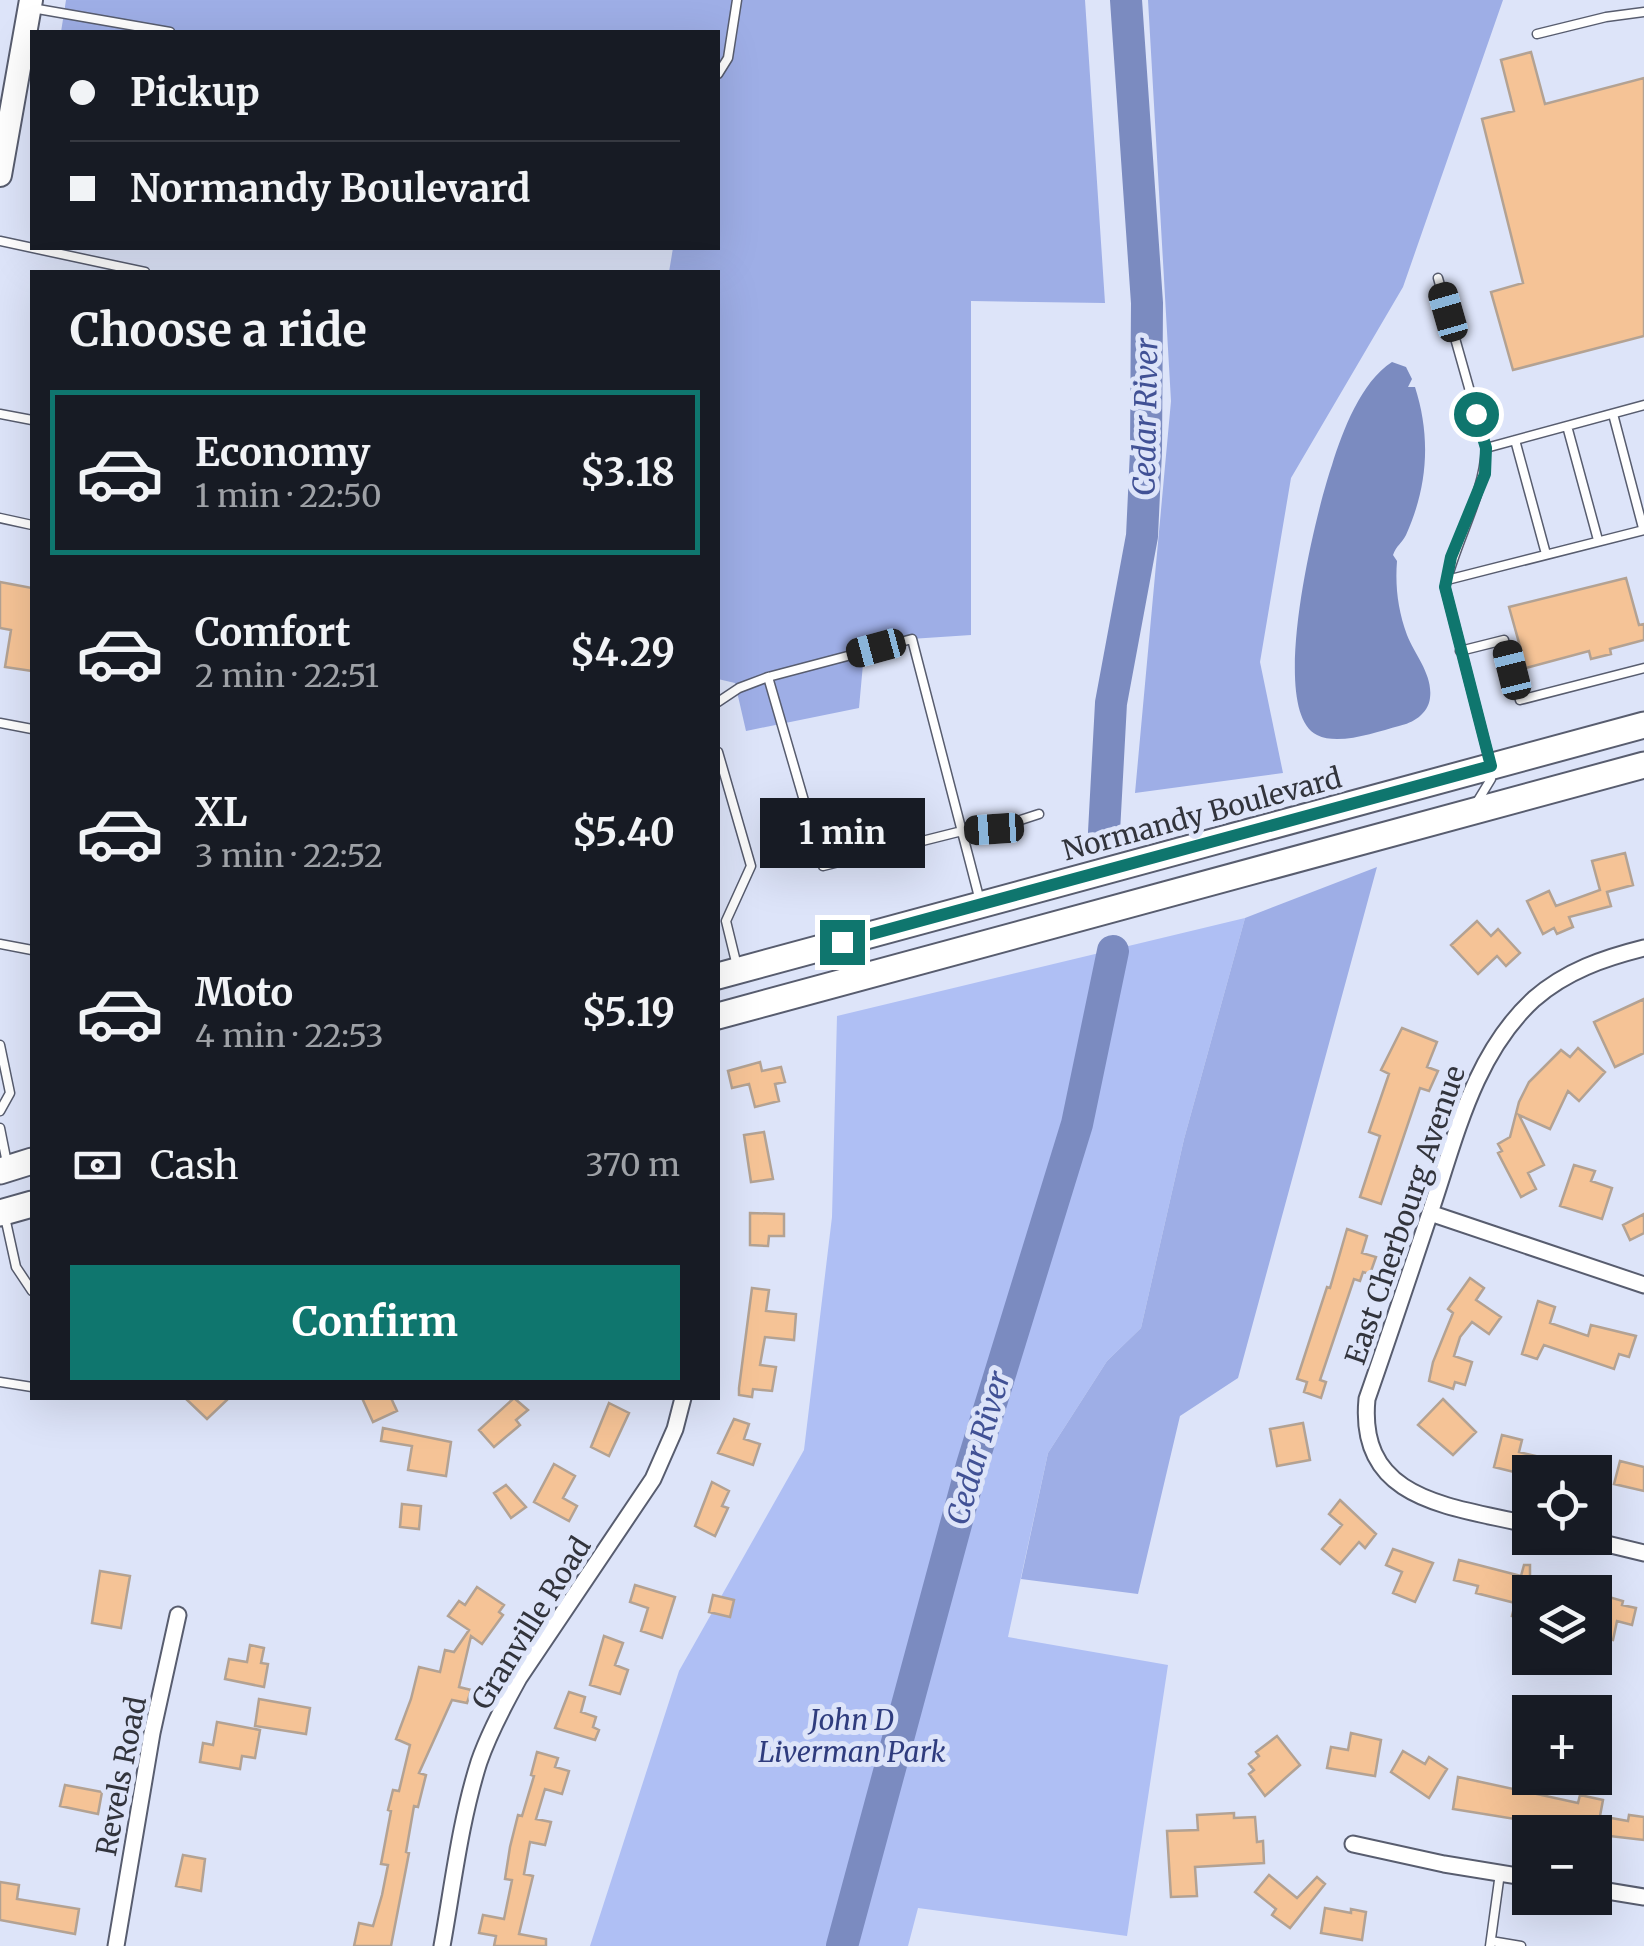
<!DOCTYPE html>
<meta charset="utf-8">
<style>
body{margin:0;font-family:Merriweather,serif;background:#242831;color:#f1f3f6;height:100vh;display:flex;flex-direction:column;font-size:38px;white-space:nowrap}
*{box-sizing:border-box;margin:0}
p{font-size:32px;color:#9ea1a6}
.icon{flex:none;width:55px;height:55px;fill:none;stroke:currentColor;stroke-width:2;stroke-linecap:round;stroke-linejoin:round}
.map{position:relative;flex:1;overflow:hidden}
.details{position:absolute;left:30px;top:270px;width:690px;height:1130px;display:flex;flex-direction:column;background:#171b24;border-radius:0px;box-shadow:0 10px 40px #0002}
.details>*{flex:none}
.top-card{position:absolute;left:30px;top:30px;width:690px;height:220px;border-radius:0px;box-shadow:0 10px 40px #0002;display:grid;align-content:center;height:220px;padding:0 40px;background:#171b24}
.controls{position:absolute;left:1512px;top:1455px;display:grid;gap:20px}
.controls a{display:grid;place-items:center;width:100px;height:100px;border-radius:0px;background:#171b24;box-shadow:0 10px 40px #0002;font-size:50px}
.end{position:absolute;width:45px;height:45px;margin:-22px;border:12px solid #0f766e;background:#fff;box-shadow:0 0 0 5px #fff}
.from{border-radius:50%}
.bubble{position:absolute;height:70px;border-radius:0px;background:#171b24;box-shadow:0 10px 40px #0002;font-size:32px;font-weight:700;line-height:70px;text-align:center}
.car{position:absolute;width:30px;height:60px;margin:-30px -15px;border-radius:12px;box-shadow:0 0 8px 2px #0007;background:linear-gradient(#222 24%,#8ab4d8 0 40%,#222 0 76%,#8ab4d8 0 86%,#222 0)}
.top-card b{display:flex;align-items:center;gap:35px;height:95px;font-size:38px}
.top-card b+b{border-top:2px solid #363941}
.top-card i{width:25px;height:25px;background:#f1f3f6}
ul{padding:0;list-style:none}
li{display:flex;align-items:center;gap:30px;height:165px;margin:0 20px 15px;padding:0 20px;border:5px solid transparent;border-radius:0px}
li div{flex:1}
li b{display:block;font-size:38px}
li em{font-style:normal;font-weight:700}
li.current{border-color:#0f766e}
li>.icon{width:90px;height:90px;stroke-width:1.5}
h2{padding:0 40px;font-size:45px;line-height:120px}
.pay{display:flex;align-items:center;gap:25px;height:110px;padding:0 40px;font-size:38px}
.pay p{margin-inline-start:auto}
.button{display:flex;gap:20px;margin-top:auto;padding:20px 40px}
.button a{flex:1;height:115px;border-radius:0px;background:#0f766e;color:#fff;font-size:40px;font-weight:700;line-height:115px;text-align:center}
.map>svg:first-child{display:block}
.green{fill:#afbff4}
.forest{fill:#9eaee6}
.water{fill:#7b8bc0}
.lines{fill:none;stroke-linecap:round;stroke-linejoin:round}
.river{stroke:#7b8bc0;stroke-width:32}
.building{fill:#f5c396;stroke:#b3a293;stroke-width:2.5}
.service-casing{stroke:#585d6f;stroke-width:11}
.minor-casing{stroke:#585d6f;stroke-width:19}
.secondary-casing{stroke:#585d6f;stroke-width:26}
.primary-casing{stroke:#585d6f;stroke-width:29}
.service{stroke:#fff;stroke-width:8}
.minor{stroke:#fff;stroke-width:15}
.secondary{stroke:#fff;stroke-width:22}
.primary{stroke:#fff;stroke-width:25}
.route{stroke:#0f766e;stroke-width:12}
.labels{text-anchor:middle;dominant-baseline:central;stroke-width:10;stroke-linejoin:round;paint-order:stroke}
.street-label{font-size:28px;fill:#32343c;stroke:#dde4f9}
.park-label{font-size:28px;font-style:italic;fill:#2f3c7e;stroke:#dde4f9}
.water-label{font-size:30px;font-style:italic;fill:#415195;stroke:#dde4f9}
</style>
<div class="map">
<svg width="1644" height="1946" viewBox="0 0 1644 1946">
<rect width="100%" height="100%" fill="#dde4f9"/>
<path class="green" d="M1245,918L1184,1139L1141,1328L1107,1361L1048,1453L1008,1637L1168,1665L1127,1936L918,1908L908,1946H590L679,1671L804,1450L832,1217L837,1016Z"/>
<path class="forest" d="M66,0H1085L1105,303L971,301V635L865,642L859,708L746,731L735,683L718,679V272H669L673,248H718V32H61Z
M1148,0H1503L1403,287L1291,478L1260,662L1283,773L1135,793L1171,401Z
M1377,867L1238,1378L1180,1416L1138,1594L1021,1579L1048,1453L1107,1361L1141,1328L1184,1139L1245,918Z"/>
<path class="water" d="M1392,362L1406,367L1412,379L1408,387H1415C1431,437 1428,486 1406,535C1402,543 1396,546 1393,555L1397,561C1395,587 1398,610 1407,635C1415,655 1433,675 1430,698C1428,714 1413,723 1399,726C1376,732 1339,746 1317,735C1266,710 1317,508 1332,465C1343,430 1361,382 1392,362Z"/>
<g class="lines">
<path class="river" d="M1104,832L1111,703L1142,536L1146,451L1147,303L1126,0
M842,1946L972,1465L1077,1124L1113,951"/>
</g>
<path class="building" d="M1531,52L1545,104L1644,78V336L1513,370L1491,292L1523,283L1482,119L1514,111L1501,60Z
M1626,578L1639,625L1644,624V640L1610,649L1611,654L1591,659L1589,651L1526,668L1509,607Z
M0,582L32,588V671L5,667L11,630L0,628Z
M1625,853L1633,885L1607,892L1611,906L1569,917L1573,927L1557,934L1554,928L1543,934L1527,901L1549,891L1556,906L1600,890L1592,861Z
M1477,921L1491,936L1498,929L1520,953L1506,966L1497,956L1478,974L1451,945Z
M1644,999V1053L1615,1067L1594,1022Z
M1402,1028L1437,1042L1427,1067L1438,1071L1429,1091L1420,1088L1381,1204L1360,1197L1380,1136L1369,1132L1389,1074L1381,1070Z
M1578,1048L1605,1072L1579,1101L1568,1091L1550,1129L1519,1115L1544,1165L1528,1173L1536,1189L1521,1197L1498,1153L1502,1151L1498,1144L1510,1137L1519,1102L1529,1082L1561,1050L1570,1057Z
M760,1062L762,1071L781,1067L785,1082L775,1084L779,1101L755,1107L749,1084L732,1088L728,1071Z
M764,1132L773,1179L751,1182L744,1135Z
M1574,1165L1595,1171L1591,1181L1612,1188L1602,1219L1560,1206Z
M750,1213L784,1214V1236H769L768,1246L750,1245Z
M1644,1214V1233L1630,1240L1623,1225Z
M1347,1229L1367,1236L1362,1253L1376,1257L1370,1274L1363,1272L1360,1281L1354,1279L1320,1380L1326,1382L1321,1398L1304,1392L1307,1382L1297,1379L1327,1287L1330,1288Z
M1470,1278L1484,1288L1476,1300L1501,1317L1489,1334L1472,1322L1460,1337L1454,1356L1472,1362L1465,1385L1455,1382L1453,1389L1429,1381L1433,1362L1453,1313L1448,1309Z
M752,1288L769,1290L766,1311L796,1314L794,1340L765,1337L760,1365L776,1367L772,1391L753,1389L752,1397L739,1395V1388Z
M1538,1301L1555,1307L1550,1323L1588,1336L1591,1325L1636,1336L1629,1357L1619,1354L1614,1369L1544,1345L1537,1359L1522,1354Z
M185,1398H229L207,1419Z
M362,1398H391L397,1411L373,1422Z
M514,1398L528,1410L516,1420L520,1425L494,1447L479,1430Z
M1443,1399L1476,1432L1453,1455L1418,1425Z
M609,1403L629,1413L609,1456L591,1447Z
M734,1419L749,1424L744,1439L760,1444L753,1465L718,1453Z
M1303,1423L1310,1460L1277,1466L1270,1429Z
M383,1428L451,1442L446,1476L408,1470L412,1446L381,1441Z
M1502,1435L1522,1440L1519,1452L1544,1458L1541,1472H1530V1476L1494,1467Z
M1620,1461L1644,1467V1491L1614,1484Z
M554,1464L575,1476L563,1498L577,1506L569,1521L534,1502Z
M712,1482L729,1491L722,1506L728,1508L715,1536L695,1526Z
M506,1485L526,1507L511,1518L494,1493Z
M1340,1500L1376,1534L1365,1548L1359,1542L1340,1564L1322,1549L1342,1525L1329,1514Z
M402,1504L421,1506L419,1529L400,1527Z
M1393,1549L1433,1563L1415,1602L1393,1593L1402,1572L1386,1565Z
M1459,1560L1521,1576L1524,1565H1530V1578L1568,1586L1567,1592H1530V1620L1512,1616L1515,1603L1476,1593L1478,1586L1454,1580Z
M100,1571L130,1576L121,1628L92,1623Z
M635,1585L675,1597L662,1638L641,1631L648,1608L630,1602Z
M477,1587L504,1605L499,1612L503,1615L482,1644L471,1636L459,1687L471,1690L467,1703L452,1700L419,1773L426,1775L418,1807L414,1806L406,1852L409,1853L391,1946H354L359,1923L373,1926L382,1895L388,1865L381,1864L391,1811L388,1810L393,1790L399,1791L410,1745L396,1739L411,1699L419,1667L440,1672L445,1650L454,1652L469,1630L448,1616L459,1601L465,1605Z
M1595,1593L1623,1601L1622,1605L1636,1608L1632,1625L1617,1621L1613,1640L1595,1636Z
M713,1595L734,1600L730,1617L709,1612Z
M604,1636L623,1643L615,1665L628,1670L620,1694L590,1685Z
M250,1645L264,1648L261,1663L268,1664L264,1687L225,1679L229,1659L247,1662Z
M569,1692L585,1697L581,1712L596,1717L593,1727L599,1730L595,1740L555,1728Z
M259,1699L310,1708L306,1734L255,1726Z
M217,1722L260,1730L255,1758L242,1756L240,1769L200,1762L203,1743L213,1745Z
M1351,1733L1381,1740L1375,1776L1327,1768L1331,1747L1348,1750Z
M1277,1736L1300,1765L1265,1796L1249,1774L1254,1770L1249,1764L1259,1756L1256,1752Z
M1403,1751L1425,1764L1429,1757L1447,1769L1429,1798L1391,1772Z
M537,1752L558,1758L555,1767L569,1771L562,1794L545,1789L536,1819L551,1822L545,1845L530,1842L524,1874L533,1876L519,1934L546,1939V1946H494L496,1936L479,1933L483,1915L504,1919L512,1880L505,1879L510,1847L518,1815L522,1816L534,1776L531,1775Z
M1458,1777L1578,1803L1580,1795L1603,1800L1600,1816L1628,1821L1629,1815L1644,1817V1840L1566,1831L1567,1825L1527,1818V1821L1453,1809Z
M65,1785L102,1792L98,1814L60,1806Z
M1234,1813V1818L1255,1817L1257,1842L1263,1841L1264,1863L1195,1867L1197,1896L1171,1897L1167,1831L1198,1830L1197,1815Z
M183,1855L205,1859L201,1891L176,1886Z
M1269,1875L1297,1898L1317,1877L1325,1884L1290,1928L1272,1915L1276,1909L1255,1892Z
M0,1882L19,1885L17,1899L79,1909L75,1934L0,1920Z
M1325,1908L1351,1913V1909L1366,1912L1362,1940L1321,1933Z"/>
<g class="lines">
<defs>
<path id="service" d="M32,8L170,32
M1537,34L1606,17L1644,12
M718,74L728,58L737,0
M0,241L145,272
M1438,278L1486,448
M0,414L32,420
M1613,414L1643,528
M1567,426L1598,540
M1515,440L1546,554
M0,518L32,525
M1447,580L1644,530
M1460,651L1504,640L1520,700L1644,668
M768,677L912,639L980,901
M718,702L739,688L768,677L823,866L962,831L993,829L1039,814
M0,723L32,729
M718,752L751,866L726,921L737,966
M1477,802L1491,779V766L1445,587C1456,540 1484,495 1486,448L1644,405
M0,944L32,950
M0,1045L10,1093L0,1111
M0,1128L7,1163
M5,1217L16,1267L32,1291
M0,1382L32,1387
M1491,1941L1521,1946
M1490,1946L1500,1873"/>
<path id="minor" d="M1430,1213L1644,1285
M1530,1525C1454,1506 1357,1503 1367,1399C1389,1336 1410,1273 1431,1210C1456,1136 1474,1054 1534,999C1566,971 1604,958 1644,948
M1582,1538L1644,1553
M1353,1844L1444,1864L1530,1878
M1595,1889L1644,1897
M116,1946L152,1733L178,1615
M442,1946C453,1885 460,1822 479,1762C489,1733 504,1705 519,1678L653,1479L675,1429L683,1398"/>
<path id="secondary" d="M0,175L31,0"/>
<path id="primary" d="M718,976L1644,725
M718,1016L1644,765
M0,1171L32,1161
M0,1213L32,1204"/>
</defs>
<use href="#service" class="service-casing"/>
<use href="#minor" class="minor-casing"/>
<use href="#secondary" class="secondary-casing"/>
<use href="#primary" class="primary-casing"/>
<use href="#service" class="service"/>
<use href="#minor" class="minor"/>
<use href="#secondary" class="secondary"/>
<use href="#primary" class="primary"/>
</g>
<g class="lines">
<path class="route" d="M842,942L1491,766L1445,587L1451,557L1485,474L1486,448L1476,414"/>
</g>
<g class="labels">
<g class="street-label">
<text transform="translate(1202 814) rotate(-15)">Normandy Boulevard</text>
<text transform="translate(1405 1215) rotate(-71)">East Cherbourg Avenue</text>
<text transform="translate(531 1623) rotate(-58)">Granville Road</text>
<text transform="translate(121 1776) rotate(-79)">Revels Road</text>
</g>
<g class="park-label">
<text x="852" y="1720">John D<tspan x="852" dy="32">Liverman Park</tspan></text>
</g>
<g class="water-label">
<text transform="translate(1145 417) rotate(-89)">Cedar River</text>
<text transform="translate(978 1448) rotate(-74)">Cedar River</text>
</g>
</g>
</svg>
<div class="controls">
<a><svg class="icon" aria-label="locate" viewBox="0 0 24 24"><circle cx="12" cy="12" r="6"/><path d="M12 2v4M12 18v4M2 12h4M18 12h4"/></svg></a>
<a><svg class="icon" aria-label="layers" viewBox="0 0 24 24"><path d="M12 4l9 5-9 5-9-5zM3 14l9 5 9-5"/></svg></a>
<a>+</a>
<a>−</a>
</div>
<i class="end from" style="left:1476px;top:414px"></i>
<i class="end" style="left:842px;top:942px"></i>
<div class="bubble" style="left:760px;top:798px;width:165px">1 min</div>
<i class="car" style="left:1448px;top:312px;rotate:344deg"></i>
<i class="car" style="left:876px;top:648px;rotate:255deg"></i>
<i class="car" style="left:1512px;top:670px;rotate:346deg"></i>
<i class="car" style="left:994px;top:829px;rotate:266deg"></i>
<div class="top-card">
<b><i class="from"></i>Pickup</b>
<b><i></i>Normandy Boulevard</b>
</div>
<section class="details">
<h2>Choose a ride</h2>
<ul>
<li class="current"><svg class="icon" aria-label="car" viewBox="0 0 24 24"><path d="M5 17H2v-5l4-1 3-4h7l3 4 3 1v5h-3M9 17h6M6 11h13"/><circle cx="7" cy="17" r="2"/><circle cx="17" cy="17" r="2"/></svg><div><b>Economy</b><p>1 min · 22:50</p></div><em>$3.18</em></li>
<li><svg class="icon" aria-label="car" viewBox="0 0 24 24"><path d="M5 17H2v-5l4-1 3-4h7l3 4 3 1v5h-3M9 17h6M6 11h13"/><circle cx="7" cy="17" r="2"/><circle cx="17" cy="17" r="2"/></svg><div><b>Comfort</b><p>2 min · 22:51</p></div><em>$4.29</em></li>
<li><svg class="icon" aria-label="car" viewBox="0 0 24 24"><path d="M5 17H2v-5l4-1 3-4h7l3 4 3 1v5h-3M9 17h6M6 11h13"/><circle cx="7" cy="17" r="2"/><circle cx="17" cy="17" r="2"/></svg><div><b>XL</b><p>3 min · 22:52</p></div><em>$5.40</em></li>
<li><svg class="icon" aria-label="car" viewBox="0 0 24 24"><path d="M5 17H2v-5l4-1 3-4h7l3 4 3 1v5h-3M9 17h6M6 11h13"/><circle cx="7" cy="17" r="2"/><circle cx="17" cy="17" r="2"/></svg><div><b>Moto</b><p>4 min · 22:53</p></div><em>$5.19</em></li>
</ul>
<div class="pay"><svg class="icon" aria-label="cash" viewBox="0 0 24 24"><path d="M3 7h18v10H3z"/><circle cx="12" cy="12" r="2"/></svg>Cash<p>370 m</p></div>
<div class="button"><a>Confirm</a></div>
</section>
</div>
